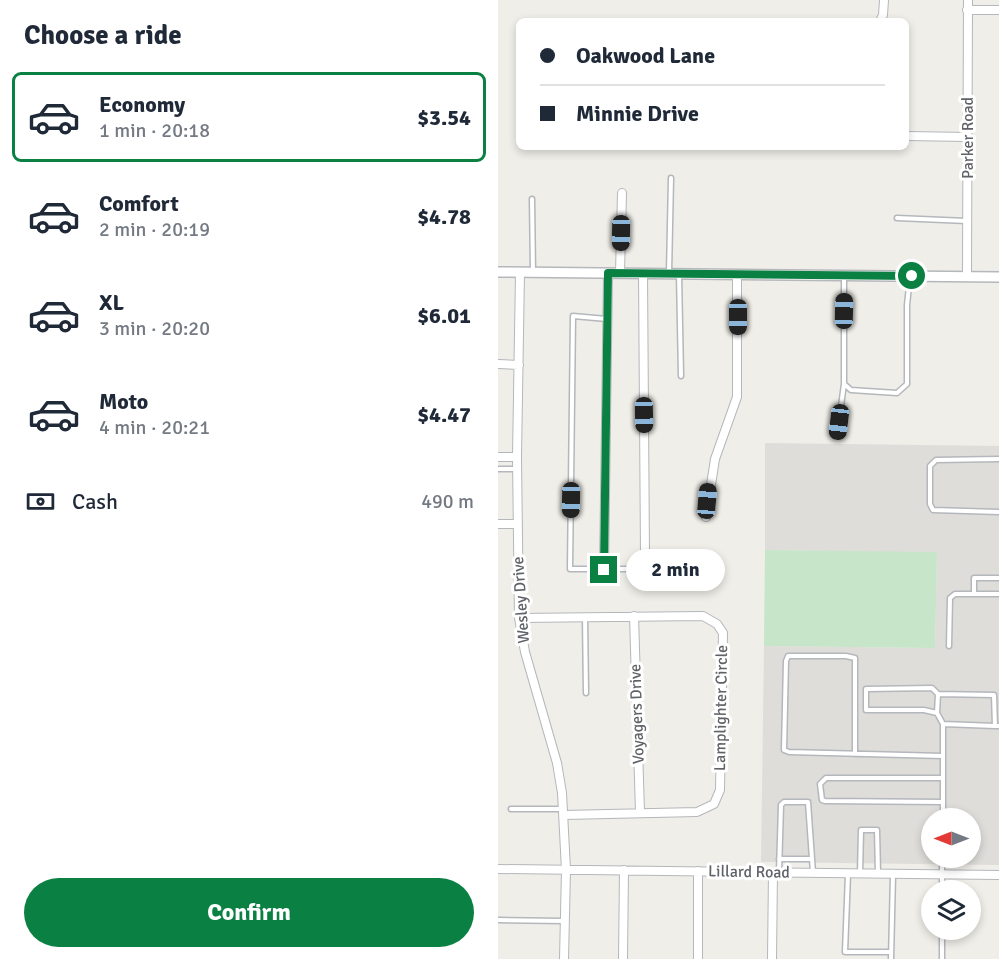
<!DOCTYPE html>
<meta charset="utf-8">
<style>
body{margin:0;font-family:Signika,sans-serif;background:#f6f6f7;color:#1f2937;height:100vh;display:flex;flex-direction:column;font-size:22px;white-space:nowrap}
*{box-sizing:border-box;margin:0}
p{font-size:20px;color:#747a83}
.icon{flex:none;width:33px;height:33px;fill:none;stroke:currentColor;stroke-width:2;stroke-linecap:round;stroke-linejoin:round}
.map{position:relative;flex:1;overflow:hidden}
.drawer{display:flex;flex-direction:column;background:#fff;width:498px}
.drawer>*{flex:none}
.banner{position:absolute;left:18px;top:18px;width:393px;height:132px;border-radius:9px;box-shadow:0 3px 9px #0003;display:grid;align-content:center;height:132px;padding:0 24px;background:#fff}
.needle{width:39px;rotate:270deg}
.tools{position:absolute;left:423px;top:808px;display:grid;gap:12px}
.tools a{display:grid;place-items:center;width:60px;height:60px;border-radius:50%;background:#fff;box-shadow:0 3px 9px #0003;font-size:30px}
.end{position:absolute;width:27px;height:27px;margin:-14px;border:8px solid #0b8043;background:#fff;box-shadow:0 0 0 3px #fff}
.from{border-radius:50%}
.bubble{position:absolute;height:42px;border-radius:21px;background:#fff;box-shadow:0 3px 9px #0003;font-size:20px;font-weight:700;line-height:42px;text-align:center}
.car{position:absolute;width:18px;height:36px;margin:-18px -9px;border-radius:8px;box-shadow:0 0 4px 2px #0007;background:linear-gradient(#222 24%,#8ab4d8 0 40%,#222 0 76%,#8ab4d8 0 86%,#222 0)}
.banner b{display:flex;align-items:center;gap:21px;height:57px;font-size:22px}
.banner b+b{border-top:2px solid #e0e1e3}
.banner i{width:15px;height:15px;background:#1f2937}
ul{padding:0;list-style:none}
li{display:flex;align-items:center;gap:18px;height:90px;margin:0 12px 9px;padding:0 12px;border:3px solid transparent;border-radius:9px}
li div{flex:1}
li b{display:block;font-size:22px}
li em{font-style:normal;font-weight:700}
li.current{border-color:#0b8043}
li>.icon{width:54px;height:54px;stroke-width:1.5}
h2{padding:0 24px;font-size:27px;line-height:72px}
.pay{display:flex;align-items:center;gap:15px;height:66px;padding:0 24px;font-size:22px}
.pay p{margin-inline-start:auto}
.primary-button{display:flex;gap:12px;margin-top:auto;padding:12px 24px}
.primary-button a{flex:1;height:69px;border-radius:36px;background:#0b8043;color:#fff;font-size:24px;font-weight:700;line-height:69px;text-align:center}
main{display:flex;flex:1;min-height:0}
.map>svg:first-child{display:block}
.industrial{fill:#dfddd9;fill-rule:evenodd}
.green{fill:#c6e5c9}
.lines{fill:none;stroke-linecap:round;stroke-linejoin:round}
.service-casing{stroke:#b4b7bb;stroke-width:7}
.minor-casing{stroke:#b4b7bb;stroke-width:10}
.tertiary-casing{stroke:#b4b7bb;stroke-width:12}
.service{stroke:#fff;stroke-width:4}
.minor{stroke:#fff;stroke-width:8}
.tertiary{stroke:#fff;stroke-width:9}
.route{stroke:#0b8043;stroke-width:8}
.labels{text-anchor:middle;dominant-baseline:central;stroke-width:6;stroke-linejoin:round;paint-order:stroke}
.street-label{font-size:16px;fill:#5f6266;stroke:#fff}
</style>
<main>
<section class="drawer">
<h2>Choose a ride</h2>
<ul>
<li class="current"><svg class="icon" aria-label="car" viewBox="0 0 24 24"><path d="M5 17H2v-5l4-1 3-4h7l3 4 3 1v5h-3M9 17h6M6 11h13"/><circle cx="7" cy="17" r="2"/><circle cx="17" cy="17" r="2"/></svg><div><b>Economy</b><p>1 min · 20:18</p></div><em>$3.54</em></li>
<li><svg class="icon" aria-label="car" viewBox="0 0 24 24"><path d="M5 17H2v-5l4-1 3-4h7l3 4 3 1v5h-3M9 17h6M6 11h13"/><circle cx="7" cy="17" r="2"/><circle cx="17" cy="17" r="2"/></svg><div><b>Comfort</b><p>2 min · 20:19</p></div><em>$4.78</em></li>
<li><svg class="icon" aria-label="car" viewBox="0 0 24 24"><path d="M5 17H2v-5l4-1 3-4h7l3 4 3 1v5h-3M9 17h6M6 11h13"/><circle cx="7" cy="17" r="2"/><circle cx="17" cy="17" r="2"/></svg><div><b>XL</b><p>3 min · 20:20</p></div><em>$6.01</em></li>
<li><svg class="icon" aria-label="car" viewBox="0 0 24 24"><path d="M5 17H2v-5l4-1 3-4h7l3 4 3 1v5h-3M9 17h6M6 11h13"/><circle cx="7" cy="17" r="2"/><circle cx="17" cy="17" r="2"/></svg><div><b>Moto</b><p>4 min · 20:21</p></div><em>$4.47</em></li>
</ul>
<div class="pay"><svg class="icon" aria-label="cash" viewBox="0 0 24 24"><path d="M3 7h18v10H3z"/><circle cx="12" cy="12" r="2"/></svg>Cash<p>490 m</p></div>
<div class="primary-button"><a>Confirm</a></div>
</section>
<div class="map">
<svg width="501" height="959" viewBox="0 0 501 959">
<rect width="100%" height="100%" fill="#f0eee8"/>
<path class="industrial" d="M267,443L501,446V865L263,862L266,646L437,648L439,553L267,550ZM434,819H472V858H434Z"/>
<path class="green" d="M267,550L439,552L437,648L266,646Z"/>
<g class="lines">
<defs>
<path id="service" d="M34,199L35,272
M399,218L469,221
M171,273L173,178
M181,274L183,376
M346,278V384L353,390L399,393L409,384V305L412,277
M109,319L75,316L72,569H144L147,556
M339,435L346,384
M501,459L438,460L432,466V504L435,510L501,512
M0,469H19
M476,594V578H501
M87,617L88,693
M451,646L452,598L457,594H501
M439,713L426,710H368V689L434,688L440,694
M497,726L496,695L440,694L439,713L445,724L497,726H501
M357,754V658L348,656H290L288,661L286,750L291,752L445,756
M445,802L327,801L324,800L322,784L328,778H445
M13,809H65
M445,819V724
M281,859H313
M281,872L283,805L286,802H310L315,873
M362,873L363,830H379L380,873
M350,874L347,952H393
M444,891V858
M0,920L66,921
M393,959L395,875
M444,959V930"/>
<path id="minor" d="M469,10H501
M382,21L385,15L386,0
M408,136L470,137
M22,272L19,457L21,618L27,652L59,763L64,793L68,870L66,959
M122,273L124,193
M145,273L147,556
M469,276L470,0
M0,364L21,365
M0,457H19
M208,517L217,459L239,397V274
M0,524H19
M106,570L110,273
M136,616L142,812
M21,618L205,616L219,624L225,633L222,790L216,804L199,812L66,815
M0,869L501,875
M125,959L126,870
M200,959V871
M274,959L275,872"/>
<path id="tertiary" d="M0,272L501,277"/>
</defs>
<use href="#service" class="service-casing"/>
<use href="#minor" class="minor-casing"/>
<use href="#tertiary" class="tertiary-casing"/>
<use href="#service" class="service"/>
<use href="#minor" class="minor"/>
<use href="#tertiary" class="tertiary"/>
</g>
<g class="lines">
<path class="route" d="M106,570L110,273L414,276"/>
</g>
<g class="labels">
<g class="street-label">
<text transform="translate(470 138) rotate(-90)">Parker Road</text>
<text transform="translate(23 600) rotate(-94)">Wesley Drive</text>
<text transform="translate(223 708) rotate(-89)">Lamplighter Circle</text>
<text transform="translate(139 714) rotate(-92)">Voyagers Drive</text>
<text transform="translate(251 872) rotate(1)">Lillard Road</text>
</g>
</g>
</svg>
<div class="tools">
<a><svg class="needle" viewBox="-14 -14 28 28"><path d="M0-13l5 13h-10z" fill="#e53935"/><path d="M0 13l5-13h-10z" fill="#747a83"/></svg></a>
<a><svg class="icon" aria-label="layers" viewBox="0 0 24 24"><path d="M12 4l9 5-9 5-9-5zM3 14l9 5 9-5"/></svg></a>
</div>
<i class="end from" style="left:414px;top:276px"></i>
<i class="end" style="left:106px;top:570px"></i>
<div class="bubble" style="left:128px;top:549px;width:99px">2 min</div>
<i class="car" style="left:123px;top:233px;rotate:181deg"></i>
<i class="car" style="left:346px;top:311px;rotate:1deg"></i>
<i class="car" style="left:240px;top:317px;rotate:180deg"></i>
<i class="car" style="left:146px;top:415px;rotate:179deg"></i>
<i class="car" style="left:341px;top:422px;rotate:187deg"></i>
<i class="car" style="left:73px;top:500px;rotate:181deg"></i>
<i class="car" style="left:209px;top:501px;rotate:5deg"></i>
<div class="banner">
<b><i class="from"></i>Oakwood Lane</b>
<b><i></i>Minnie Drive</b>
</div>
</div>
</main>
